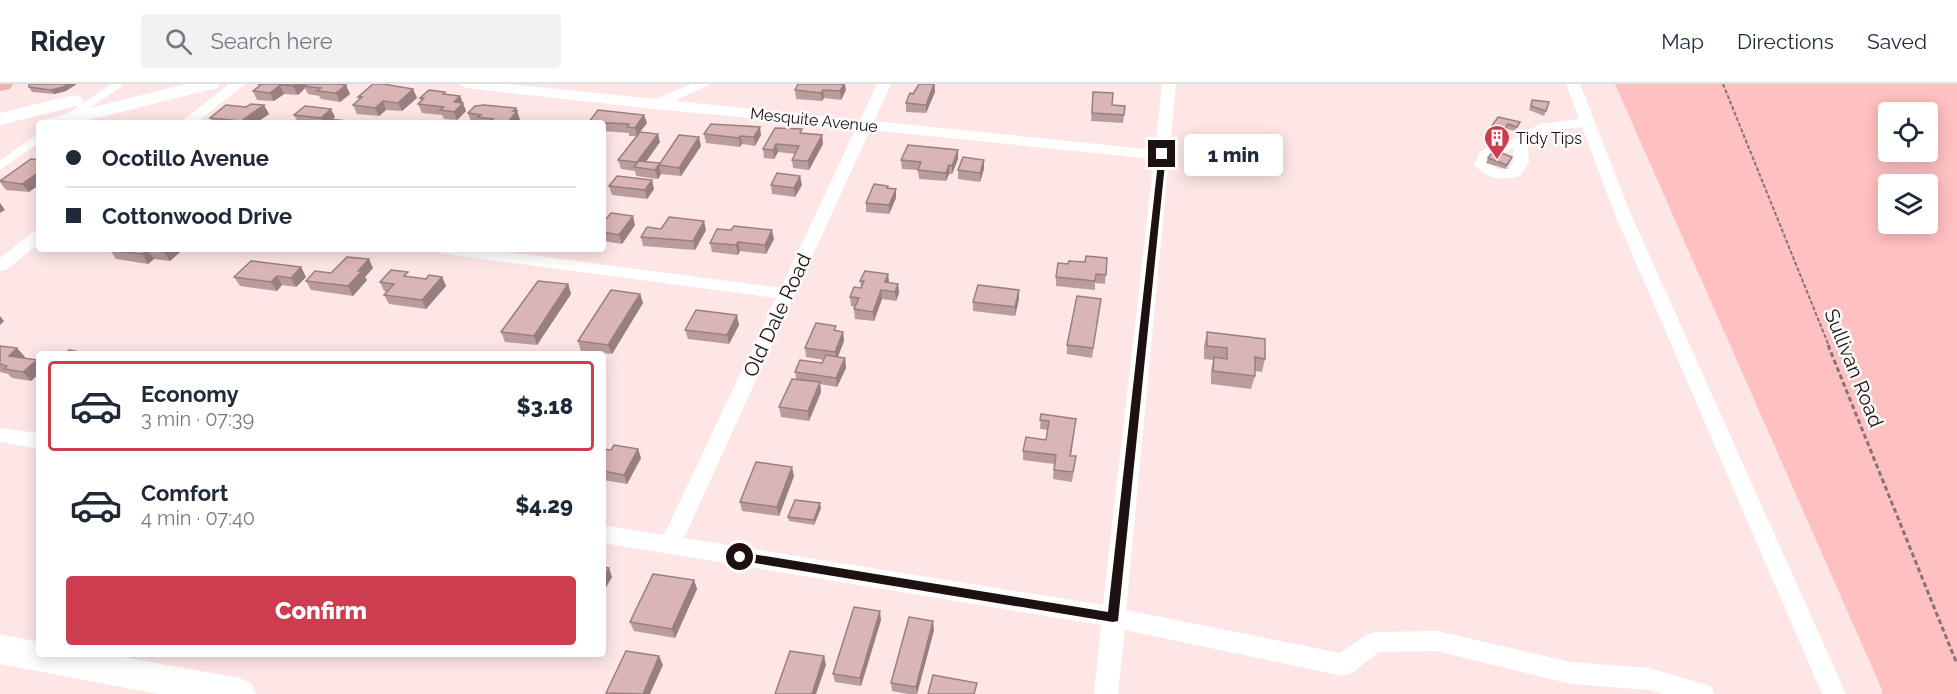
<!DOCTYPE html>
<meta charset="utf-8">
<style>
body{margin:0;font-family:Raleway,sans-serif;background:#f2f2f3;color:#1f2937;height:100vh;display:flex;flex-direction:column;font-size:22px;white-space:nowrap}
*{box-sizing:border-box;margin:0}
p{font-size:20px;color:#747a83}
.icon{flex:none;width:33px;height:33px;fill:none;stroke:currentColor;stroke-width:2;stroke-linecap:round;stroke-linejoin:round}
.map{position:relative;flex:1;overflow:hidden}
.side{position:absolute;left:36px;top:267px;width:570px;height:306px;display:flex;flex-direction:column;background:#fff;border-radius:6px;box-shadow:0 3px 15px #0003}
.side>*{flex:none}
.top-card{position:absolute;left:36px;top:36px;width:570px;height:132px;border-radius:6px;box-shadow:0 3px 15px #0003;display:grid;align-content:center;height:132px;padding:0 30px;background:#fff}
.buttons{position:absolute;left:1878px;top:18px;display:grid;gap:12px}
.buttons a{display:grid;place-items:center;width:60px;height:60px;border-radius:6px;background:#fff;box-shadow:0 3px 15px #0003;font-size:30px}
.end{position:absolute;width:27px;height:27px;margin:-14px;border:8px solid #1e1112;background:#fff;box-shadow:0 0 0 3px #fff}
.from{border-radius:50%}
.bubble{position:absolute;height:42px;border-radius:6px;background:#fff;box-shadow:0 3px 15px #0003;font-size:20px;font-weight:800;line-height:42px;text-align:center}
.top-card b{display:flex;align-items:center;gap:21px;height:57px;font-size:22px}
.top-card b+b{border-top:2px solid #e0e1e3}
.top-card i{width:15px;height:15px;background:#1f2937}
ul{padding:10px 0 0;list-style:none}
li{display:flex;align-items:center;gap:18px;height:90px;margin:0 12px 9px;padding:0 18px;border:3px solid transparent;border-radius:6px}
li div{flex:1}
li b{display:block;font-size:22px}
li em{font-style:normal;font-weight:800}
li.selected{border-color:#cd3d50}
li>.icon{width:54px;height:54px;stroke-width:1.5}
.button{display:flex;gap:12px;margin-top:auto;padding:12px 30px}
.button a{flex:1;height:69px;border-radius:6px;background:#cd3d50;color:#fff;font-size:24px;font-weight:800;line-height:69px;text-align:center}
header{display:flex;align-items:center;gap:36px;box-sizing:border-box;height:84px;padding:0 30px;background:#fff;border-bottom:2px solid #e0e1e3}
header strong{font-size:28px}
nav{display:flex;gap:33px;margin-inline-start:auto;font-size:21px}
.search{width:420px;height:54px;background:#f2f2f3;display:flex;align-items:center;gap:15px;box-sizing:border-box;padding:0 21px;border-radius:6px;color:#747a83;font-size:22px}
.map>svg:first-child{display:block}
.green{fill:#ffc0c1;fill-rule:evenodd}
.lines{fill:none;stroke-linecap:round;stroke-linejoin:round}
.path-far1{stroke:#867475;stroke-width:2;stroke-dasharray:4 2;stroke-linecap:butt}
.path{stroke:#867475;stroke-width:3;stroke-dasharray:5 3;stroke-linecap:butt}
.lane{stroke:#fff;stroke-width:8}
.street{fill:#fff;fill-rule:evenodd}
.secondary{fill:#fff;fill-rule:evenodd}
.primary{fill:#e8b2b4;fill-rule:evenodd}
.wall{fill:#bb9c9c}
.shaded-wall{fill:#997f7f}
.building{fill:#dab5b5;stroke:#997f7f;stroke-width:1.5}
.route{fill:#1e1112}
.labels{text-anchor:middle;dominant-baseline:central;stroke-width:5;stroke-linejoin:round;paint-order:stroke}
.far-street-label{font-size:16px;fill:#1e1112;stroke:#fafafa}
.far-poi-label{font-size:16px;fill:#1e1112;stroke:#fafafa;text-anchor:start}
.street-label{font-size:20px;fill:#1e1112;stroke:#fafafa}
</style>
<header>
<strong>Ridey</strong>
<div class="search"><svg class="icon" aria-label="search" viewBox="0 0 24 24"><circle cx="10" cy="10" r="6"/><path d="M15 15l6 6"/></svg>Search here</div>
<nav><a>Map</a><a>Directions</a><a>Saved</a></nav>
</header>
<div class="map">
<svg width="1957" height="610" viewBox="0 0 1957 610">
<rect width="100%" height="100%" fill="#fee6e6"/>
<path class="green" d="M1615,0H1957V610H1881L1883,608ZM1888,28H1928V68H1888ZM1888,100H1928V140H1888Z"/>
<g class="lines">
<path class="path-far1" d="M1723,0L1829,262"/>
<path class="path" d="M1828,261L1957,580"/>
<path class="lane" d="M61,39L118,0
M0,81L39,54"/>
<path class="street" d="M229,0H245L196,39H180Z
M459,0H507L656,15L691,0H710L675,17L860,36L877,0H891L874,37L1155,66L1162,0H1176L1126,526L1340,569L1366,551L1375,548L1437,547L1571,578L1649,584L1711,602L1714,610H1663L1649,606L1571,600L1437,567L1379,568L1352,589L1343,592L1125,546L1118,610H1094L1101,541L603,459V441L664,451L776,214L445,170L439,169L437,165H485L781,204L856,44L654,25L466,4ZM870,46L1154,75L1103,521L684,454Z
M1566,0H1580L1630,128L1846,610H1822L1614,128L1582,43L1549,47L1528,60L1529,78L1520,92C1502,97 1485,95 1474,80L1481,67L1494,60L1515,55L1540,40L1579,35ZM1513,64V78L1509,85H1498L1490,79L1493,73Z
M39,147V160L6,186L0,187V174L33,148Z
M0,344L39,349V365L0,358Z"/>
<path class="secondary" d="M186,0H220L217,4L77,39H43L46,35Z
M74,11L81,13L84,17L81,21L0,41V29Z
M0,550L39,558V570H107L239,594L251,599L256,610H158L0,580Z"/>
<path class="primary" d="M0,0H13L10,5L0,7Z"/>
</g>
<path class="wall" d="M257,0H344L350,10L340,18L321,15L319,12L308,10L305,4L298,11L284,10L274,17L257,16L253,7L259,2Z
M935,0V8L926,29L906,28V19L913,10Z
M29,3L66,7L54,10L32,8Z
M413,5L417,14L402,27L386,26L379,32L357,30L353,21L359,16L358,13Z
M795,6H846L841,16L824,14L822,17L796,15Z
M445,8L446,10L460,12L466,27L457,36L444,35L442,31L422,29L418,20L421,17L420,14Z
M1093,8L1124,31L1123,39L1091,37Z
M1532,16L1546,27L1544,32L1529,26Z
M516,24L520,36L517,39H480L471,38L468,29Z
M269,30L256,39H213L210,34Z
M294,31L335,33L333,35L348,37L349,39H298Z
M644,31L647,39L640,48L660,58L646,78L660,79L701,62L681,92L661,90L658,95L636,92L635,87L621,85L618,76L636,52H629V49L603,47V39H589V38Z
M1520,38L1515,47L1507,45L1502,51L1489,47L1491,43Z
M802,49L822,51L823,60L809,86L793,84L792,76L795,70L778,68L774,75L764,74L763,65Z
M704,50L761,51L755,62L742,60L740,63L706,59Z
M958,66V75L952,90H949L946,97L919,95L918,86L902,85L901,76Z
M1512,73L1506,85L1486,79L1488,74Z
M39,76L29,108L6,106L0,98V96Z
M984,76V85L980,98L958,95V86Z
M771,101H802L795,113L772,110Z
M609,102L654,105L647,115L612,111Z
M888,102V104L896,105V114L889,130L866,128V119Z
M603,134L635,141L622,160L603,157Z
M661,145L706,146L695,166L643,162L641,153Z
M774,155L766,170L740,167L738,171L712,168L710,159Z
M178,165L180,168L170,177L154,175L148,180L116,175L110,166Z
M1107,174L1105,200L1095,199V206L1056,202V193L1068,180Z
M301,183L306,193L296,203L282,201L277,207L240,202L234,193Z
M373,184L365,193L367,196L353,212L311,206L306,197Z
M888,190L889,199L898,200L899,209L896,217L882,215L874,237L855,235L854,225L855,223L851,222L850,213L861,204L860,197Z
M410,193L426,195L442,193L446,202L426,225L389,220L384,211L387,208L384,207L380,198Z
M568,200L571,210L537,261L505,258L501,248Z
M640,210L643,219L612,270L581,267L578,257Z
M1019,215L1015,232L973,227V218Z
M1101,215L1092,274L1067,270V261Z
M739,241L729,260L688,255L685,246Z
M837,247L843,248L844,257L838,273L845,274L846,284L837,303L820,300L821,308L809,337L781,333L779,323L796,295L795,288L822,279L824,276L806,273L805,264Z
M1207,248L1265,275L1262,288L1255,287V292L1251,305L1211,300V287L1213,276L1204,275V262Z
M0,262L25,273L31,297L12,294L8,290L0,288Z
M1041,330L1075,344L1071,372H1076L1072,398L1053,395L1054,380L1023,376V367L1046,356L1048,346L1040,345Z
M603,365L611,366L638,365L641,374L627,400L603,396Z
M794,392L779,432L742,427L740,418Z
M821,424L814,441L789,437L788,433Z
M694,496L697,505L675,554L634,547L630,538Z
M881,536L861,602L835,598L833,590Z
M934,546L917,610H908L892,607L891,599Z"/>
<path class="shaded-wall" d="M68,0H77L66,7L54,10L51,6Z
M296,0H311L304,2L305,4L298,11L293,2Z
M336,0H344L345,2L346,1L350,10L340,18L336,9Z
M844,0H845L846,6L841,16L840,7Z
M934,0L935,8L926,29V21Z
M280,1L284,10L274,17L270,9Z
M413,5L417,14L402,27L398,19Z
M823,6L824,14L822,17L821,9Z
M460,12L466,27L457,36L454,28V18Z
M383,17L386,26L379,32L375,24Z
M264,21L269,30L256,39H242L241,37Z
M516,24L520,36L517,39H507L513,27Z
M331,25L335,33L329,39H323L321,34Z
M644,31L647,39L637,52L635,44Z
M760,43L761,51L755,62L754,53Z
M658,50L660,58L641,84L637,78Z
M822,51L823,60L809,86L808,77Z
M740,52L742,60L740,63L739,54Z
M699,53L701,62L681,92L679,84Z
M776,60L778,68L774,75L773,66Z
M958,66V75L952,90V82Z
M984,76V85L980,98V89Z
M659,81L661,90L658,95L655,86Z
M949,81V90L946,97V89Z
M39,88V101L29,108L22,100Z
M800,92L802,101L795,113L794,104Z
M652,96L654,105L647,115L645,106Z
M896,105V114L889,130V121Z
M0,119L5,126L0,129Z
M633,132L635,141L622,160L619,151Z
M704,137L706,146L695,166L693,157Z
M772,146L774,155L766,170L765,161Z
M738,158L740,167L738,171L736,161Z
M167,165H178L180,168L170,177L164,168Z
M148,166L154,175L148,180L142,170Z
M369,175L373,184L365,193L367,196L353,212L348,202L358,187Z
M301,183L306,193L296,203L291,194Z
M888,190L889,199L886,207L885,198Z
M277,192L282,201L277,207L271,198Z
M442,193L446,202L426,225L422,216Z
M568,200L571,210L537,261L534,252Z
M898,200L899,209L896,217L895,208Z
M881,206L882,215L874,237L873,228Z
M1019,206V215L1015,232V223Z
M640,210L643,219L612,270L608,261Z
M737,231L739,241L729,260L727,251Z
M0,232L4,237L0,241Z
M843,248L844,257L836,277L835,268Z
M17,264L25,273L17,281L9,272Z
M845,274L846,284L837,303L836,294Z
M37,276L39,279V290L31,297L23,288Z
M820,298L821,308L809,337L808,327Z
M638,365L641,374L627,400L624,391Z
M792,383L794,392L779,432L777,423Z
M820,419L821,424L814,441V436Z
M609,484L612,493L603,509V494Z
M694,496L697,505L675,554L672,545Z
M880,527L881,536L861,602L860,594Z
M933,537L934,546L917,610L916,603Z
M659,572L663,581L650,610H643Z
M824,572L826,581L816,610H812Z"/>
<path class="building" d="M29,0H68L63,3L51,6L29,3Z
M262,0H296L293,2L280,1L270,9L253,7Z
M307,0H336L346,1L336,9L317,7L321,4L304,2Z
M373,0H383L413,5L398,19L383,17L375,24L353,21L362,13H358Z
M798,0H844L840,7L823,6L821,9L795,6Z
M919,0H934L926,21L906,19L910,9L913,10Z
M429,6L445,8L443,10L460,12L454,18L463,19L454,28L440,26L444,23L418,20L424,14H420Z
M1093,8L1113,9L1112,21L1125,22L1124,31L1092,29Z
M1532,16L1549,18L1546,27L1531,22Z
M251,20L264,21L241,37L210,34L226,21L246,23Z
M484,21L516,24L513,27H517L507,39H489L493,35L478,33L481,31L468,29L475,22Z
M305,22L331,25L321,34L294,31Z
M598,26L644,31L635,44L627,43L629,40L589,38Z
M1498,33L1520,38L1517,43L1508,40L1503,47L1491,43Z
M327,35L348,37L345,39H322Z
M711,40L760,43L754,53L740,52L739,54L704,50Z
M775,44L802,45L800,49L822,51L808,77L792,76L799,62L776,60L773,66L763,65Z
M640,48L658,50L637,78L618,76Z
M679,51L699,53L679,84L659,81Z
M908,61L958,66L952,82L949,81L946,89L918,86L921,78L901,76Z
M1494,66L1512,73L1507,81L1488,74Z
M963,73L984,76L980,89L958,86Z
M31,75L39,76V88L22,100L0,97Z
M639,77L660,79L655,86L634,83Z
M777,89L800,92L794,104L771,101Z
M617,92L652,96L645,106L609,102Z
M874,100L888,102L887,104L896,105L889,121L866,119Z
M611,129L633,132L619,151L603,148V134H607Z
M669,133L704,137L693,157L641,153L647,143L661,145Z
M734,142L772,146L765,161L738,158L736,161L710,159L717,145L731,146Z
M111,165H167L164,168L148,166L142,170L110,166Z
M1086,172L1107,174L1106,191L1096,190L1095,197L1056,193L1058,179L1068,180L1069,177L1085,178Z
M347,173L369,175L358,187H362L348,202L306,197L315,187L331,189Z
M251,177L301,183L291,194L277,192L271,198L234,193Z
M391,186L408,188L404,192L426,195L429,191L442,193L422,216L384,211L394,200L380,198Z
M865,187L888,190L885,198L898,200L895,208L881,206L873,228L854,225L859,214L850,213L854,203L861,204L864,197H860Z
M538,197L568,200L534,252L501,248Z
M978,201L1019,206L1015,223L973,218Z
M611,206L640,210L608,261L578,257Z
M1077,212L1101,215L1093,264L1067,261Z
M696,226L737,231L727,251L685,246Z
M816,239L836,242L834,246L843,248L835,268L805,264Z
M1207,248L1265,255V275L1255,273V292L1213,287L1214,273L1227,275V264L1207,262Z
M0,262L17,264L9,272L37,276L23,288L4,285L7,282L0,280Z
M69,266L91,270H64Z
M826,271L845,274L836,294L795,288L800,276L822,279Z
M792,295L820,298L808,327L779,323Z
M1041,330L1076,335L1070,372H1076L1073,388L1054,386L1056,371L1023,367L1026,353L1046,356L1049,337L1040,336Z
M614,361L638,365L624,391L603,387V365L611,366Z
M756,378L792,383L777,423L740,418Z
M795,416L820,419L814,436L788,433Z
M603,483L609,484L603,494Z
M653,490L694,496L672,545L630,538Z
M854,523L880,527L860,594L833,590Z
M909,533L933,537L916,603L891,599Z
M626,567L659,572L643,610L606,609Z
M790,567L824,572L812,610H775Z
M933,591L977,599L974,610H928Z"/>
<path class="route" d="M1159,69L1166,70L1118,537L1113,538L736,476V470L740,468L1108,528Z"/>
<defs>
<symbol id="building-pin" viewBox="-11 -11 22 30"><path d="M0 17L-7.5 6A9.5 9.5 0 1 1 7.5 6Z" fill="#cd3d50" stroke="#fafafa"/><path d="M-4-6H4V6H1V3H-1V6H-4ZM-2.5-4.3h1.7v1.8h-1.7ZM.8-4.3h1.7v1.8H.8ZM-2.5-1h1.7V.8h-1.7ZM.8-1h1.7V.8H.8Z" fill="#fff"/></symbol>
</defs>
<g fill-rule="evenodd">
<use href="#building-pin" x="1482" y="39" width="30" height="40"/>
</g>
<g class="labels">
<g class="far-street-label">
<text transform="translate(814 36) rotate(6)">Mesquite Avenue</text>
</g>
<g class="far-poi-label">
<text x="1516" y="54">Tidy Tips</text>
</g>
<g class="street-label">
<text transform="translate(777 231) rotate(-65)">Old Dale Road</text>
<text transform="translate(1854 284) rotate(68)">Sullivan Road</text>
</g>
</g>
</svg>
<div class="buttons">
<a><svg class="icon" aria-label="locate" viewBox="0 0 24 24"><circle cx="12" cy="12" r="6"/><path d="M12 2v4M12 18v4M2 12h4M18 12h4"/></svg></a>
<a><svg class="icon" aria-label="layers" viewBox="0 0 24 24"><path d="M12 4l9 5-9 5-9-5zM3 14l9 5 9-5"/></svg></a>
</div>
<i class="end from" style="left:740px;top:473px"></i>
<i class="end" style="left:1162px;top:70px"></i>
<div class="bubble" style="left:1184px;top:50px;width:99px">1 min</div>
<div class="top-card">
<b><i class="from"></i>Ocotillo Avenue</b>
<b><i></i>Cottonwood Drive</b>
</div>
<section class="side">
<ul>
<li class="selected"><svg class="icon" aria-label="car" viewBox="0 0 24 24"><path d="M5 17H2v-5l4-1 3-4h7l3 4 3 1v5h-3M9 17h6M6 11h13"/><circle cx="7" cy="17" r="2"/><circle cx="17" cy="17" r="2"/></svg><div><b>Economy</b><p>3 min · 07:39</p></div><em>$3.18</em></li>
<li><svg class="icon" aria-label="car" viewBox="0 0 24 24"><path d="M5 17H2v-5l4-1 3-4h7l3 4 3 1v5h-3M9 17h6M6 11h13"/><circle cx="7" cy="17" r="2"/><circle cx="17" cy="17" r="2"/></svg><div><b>Comfort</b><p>4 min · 07:40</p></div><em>$4.29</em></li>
</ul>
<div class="button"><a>Confirm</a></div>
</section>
</div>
